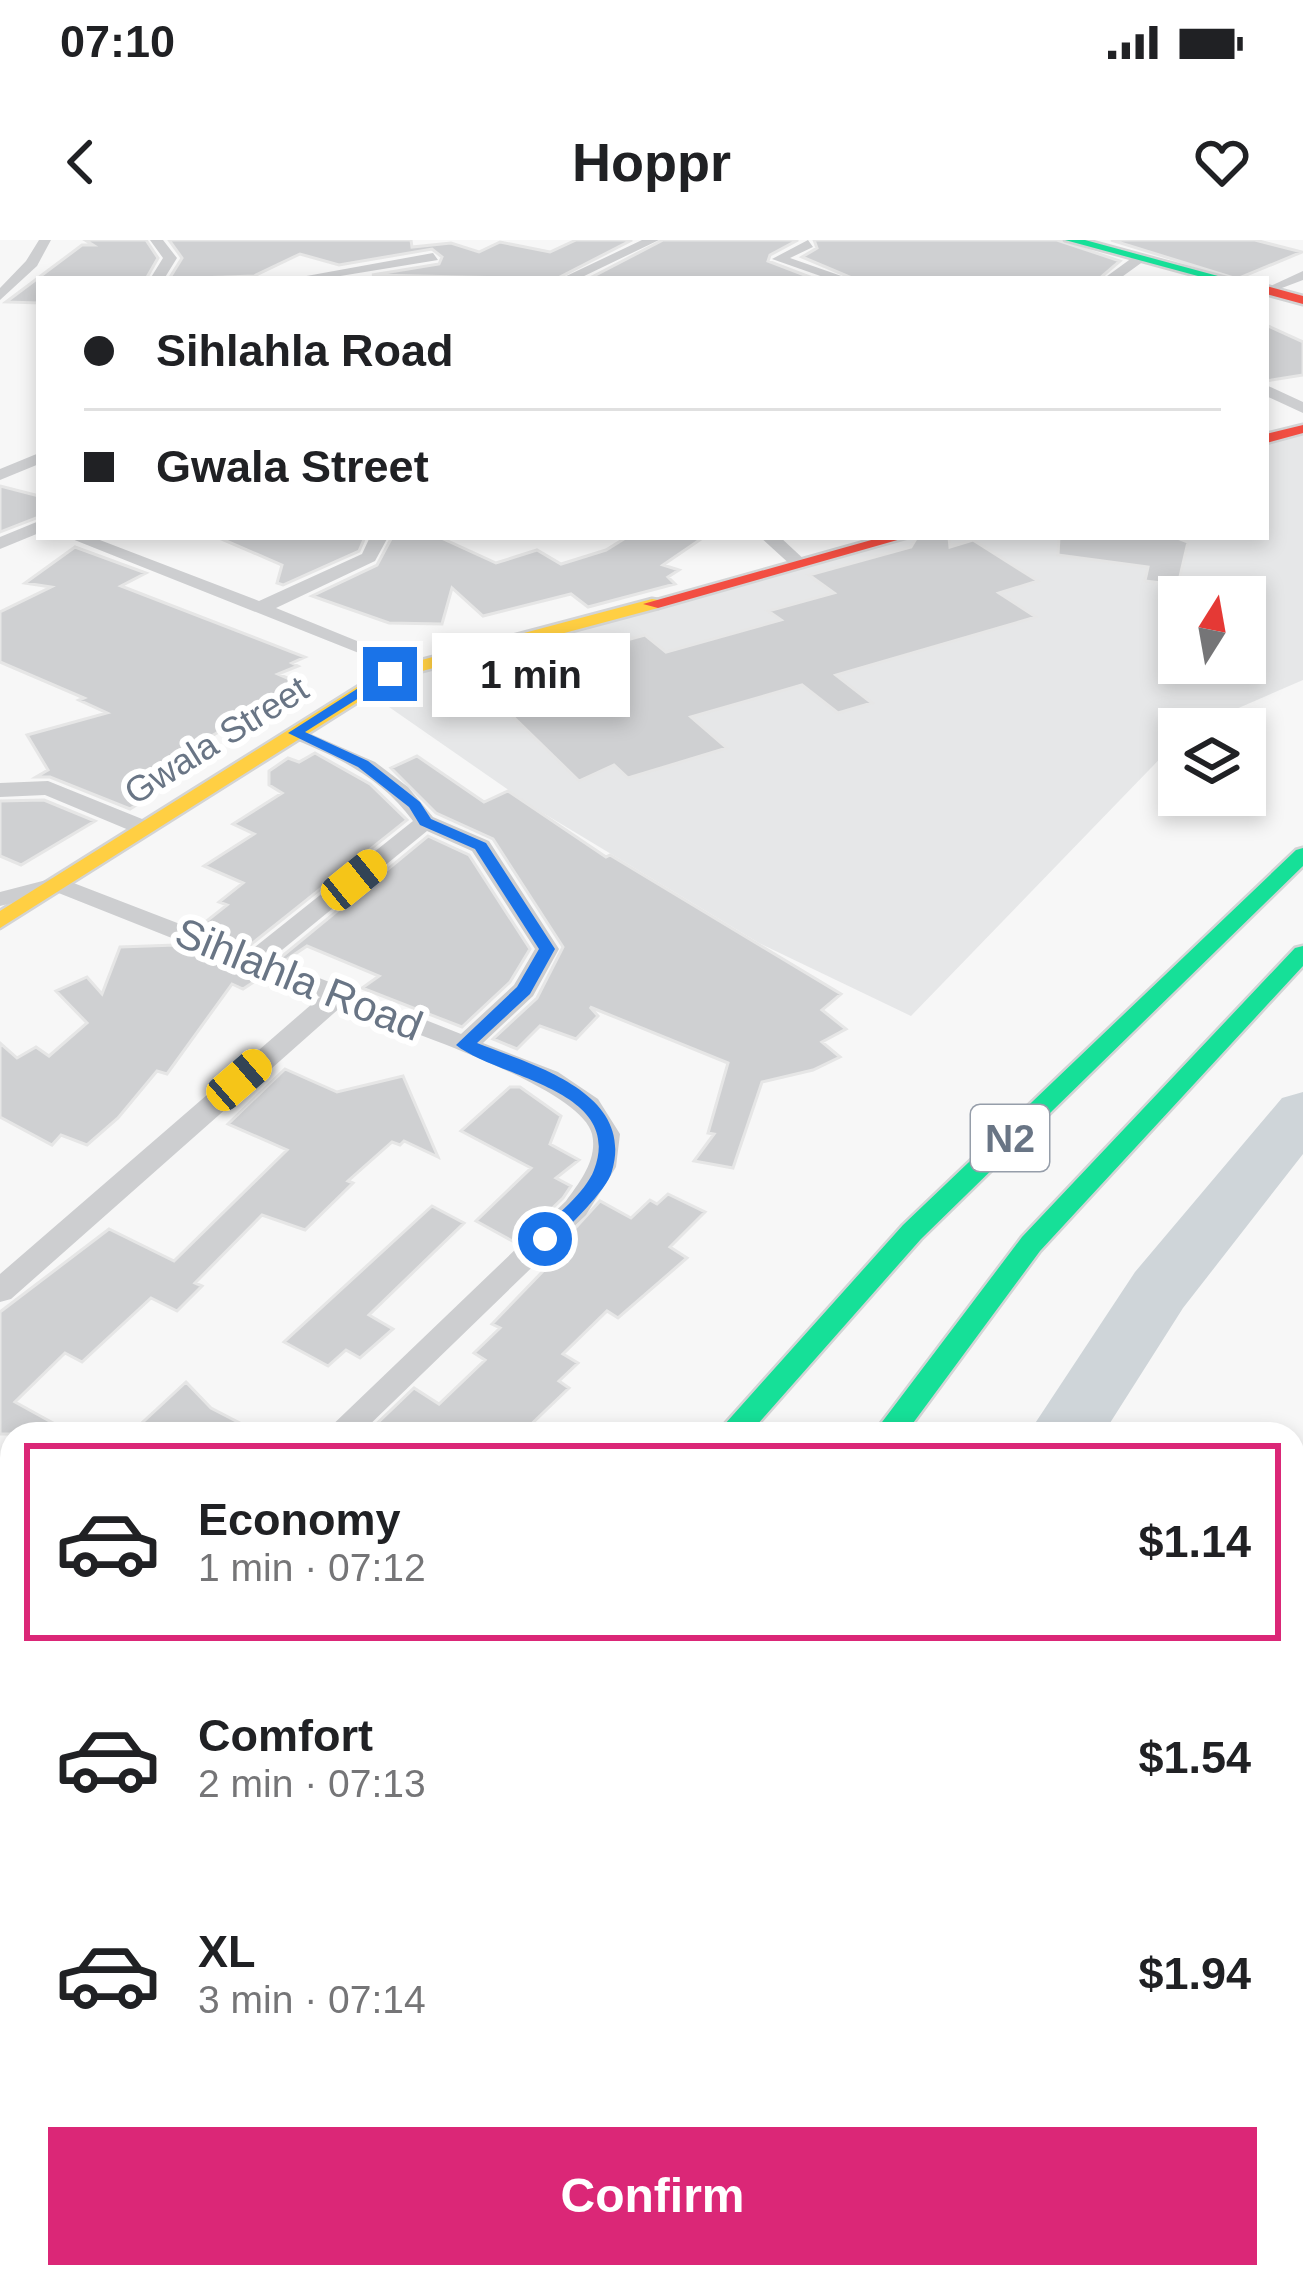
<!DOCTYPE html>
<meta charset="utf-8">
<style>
body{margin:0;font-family:Helvetica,sans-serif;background:#f2f2f2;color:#202124;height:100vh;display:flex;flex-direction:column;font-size:45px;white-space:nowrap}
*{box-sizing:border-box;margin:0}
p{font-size:39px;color:#757577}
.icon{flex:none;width:66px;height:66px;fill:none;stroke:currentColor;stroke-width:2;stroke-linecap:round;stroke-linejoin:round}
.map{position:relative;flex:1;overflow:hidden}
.drawer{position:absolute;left:0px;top:1182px;width:1305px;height:867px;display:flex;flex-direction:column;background:#fff;border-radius:36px 36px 0 0;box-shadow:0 6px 18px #0003}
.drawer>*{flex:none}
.guide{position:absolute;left:36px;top:36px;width:1233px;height:264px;border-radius:0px;box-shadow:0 6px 18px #0003;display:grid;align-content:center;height:264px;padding:0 48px;background:#fff}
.needle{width:78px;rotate:11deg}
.controls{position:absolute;left:1158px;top:336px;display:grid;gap:24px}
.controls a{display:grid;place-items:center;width:108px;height:108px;border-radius:0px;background:#fff;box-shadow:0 6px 18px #0003;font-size:60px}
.end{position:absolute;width:54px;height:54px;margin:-27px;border:15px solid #1a73e8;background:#fff;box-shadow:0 0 0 6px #fff}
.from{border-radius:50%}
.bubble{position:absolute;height:84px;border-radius:0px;background:#fff;box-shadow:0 6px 18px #0003;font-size:39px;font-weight:800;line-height:84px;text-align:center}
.car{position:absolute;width:36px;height:72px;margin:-36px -18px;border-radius:15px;box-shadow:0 0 9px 3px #0007;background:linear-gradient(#f5c518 24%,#345 0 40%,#f5c518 0 76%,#345 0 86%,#f5c518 0)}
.guide b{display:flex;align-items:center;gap:42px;height:114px;font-size:45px}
.guide b+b{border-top:3px solid #e0e0e0}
.guide i{width:30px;height:30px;background:#202124}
ul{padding:21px 0 0;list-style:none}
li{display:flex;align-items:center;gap:36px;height:198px;margin:0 24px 18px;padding:0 24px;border:6px solid transparent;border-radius:0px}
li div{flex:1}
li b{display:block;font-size:45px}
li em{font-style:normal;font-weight:800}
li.on{border-color:#db2777}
li>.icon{width:108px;height:108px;stroke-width:1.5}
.button{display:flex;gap:24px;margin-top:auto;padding:24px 48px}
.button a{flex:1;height:138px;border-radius:0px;background:#db2777;color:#fff;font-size:48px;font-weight:800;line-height:138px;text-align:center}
.status{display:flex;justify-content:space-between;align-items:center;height:84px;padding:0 60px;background:#fff;direction:ltr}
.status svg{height:33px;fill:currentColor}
header{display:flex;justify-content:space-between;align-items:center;height:156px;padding:0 48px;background:#fff;font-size:54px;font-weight:800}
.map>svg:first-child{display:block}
.built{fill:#e6e7e8;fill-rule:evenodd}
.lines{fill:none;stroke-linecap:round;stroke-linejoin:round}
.river{fill:#cfd5d9;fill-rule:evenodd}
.building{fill:#cfd0d2;stroke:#e6e6e6;stroke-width:3}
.fast-casing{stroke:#d3d4d5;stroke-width:5}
.slow-casing{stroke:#d3d4d5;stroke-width:5}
.jam-casing{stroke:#d3d4d5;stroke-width:5}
.street{fill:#cdced0;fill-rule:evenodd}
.fast{fill:#16e098;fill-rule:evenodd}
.slow{fill:#ffcf43;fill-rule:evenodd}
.jam{fill:#f24e42;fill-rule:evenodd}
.route{fill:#1a73e8}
.labels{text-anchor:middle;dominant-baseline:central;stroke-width:12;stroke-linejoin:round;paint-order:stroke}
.far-street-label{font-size:36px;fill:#697585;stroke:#fff}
.shield{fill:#fff;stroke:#969eaa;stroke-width:3}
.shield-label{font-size:39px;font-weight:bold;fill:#697585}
.street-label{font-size:42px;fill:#697585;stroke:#fff}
</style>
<div class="status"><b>07:10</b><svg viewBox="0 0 49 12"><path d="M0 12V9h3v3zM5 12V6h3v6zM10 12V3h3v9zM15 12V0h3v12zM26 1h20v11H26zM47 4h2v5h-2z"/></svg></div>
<header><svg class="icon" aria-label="back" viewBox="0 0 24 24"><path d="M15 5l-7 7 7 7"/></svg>Hoppr<svg class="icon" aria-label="heart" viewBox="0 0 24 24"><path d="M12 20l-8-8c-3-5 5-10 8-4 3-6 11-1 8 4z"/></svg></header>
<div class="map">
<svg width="1303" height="2047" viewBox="0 0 1303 2047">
<rect width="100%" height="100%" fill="#f7f7f7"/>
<path class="built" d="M1303,190V440L1190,489H1179V499L911,776L759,703L533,567L389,467L354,455L369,446L902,297H1266V200ZM1179,357H1245V423H1179Z"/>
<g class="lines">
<path class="river" d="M1303,852V914L1183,1068L1103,1194H1028L1135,1032L1282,858Z
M582,2037H686L683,2047H579Z"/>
</g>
<path class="building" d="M85,0H146L158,18L146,39H39V63L6,62L82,5H93Z
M169,0H411L412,7L451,3L479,12L500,2L550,12L576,0H632L556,39L372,35L439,24L442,17L432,9L339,25L300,14L254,36L169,39L182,18Z
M663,0H798L770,15L768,21L815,39H588Z
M814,0H1057L1120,21L1099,39H854L802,17L817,8Z
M1111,0H1255L1302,12L1237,39Z
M1266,85L1303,102V135L1266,141Z
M0,246L39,256V277L0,292Z
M217,297H365L359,311L283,345L277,343L282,325Z
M392,297H439L496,323L537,310L561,324L606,310L627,297H704L663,325L679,330L668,337L675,344L588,367L571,354L483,376L452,348L442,384L389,383L312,356L377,325Z
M917,297H949L950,307L973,300L1038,341L999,353L1036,377L836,435L872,463L838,473L802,445L691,477L727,508L628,538L614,525L579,541L505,469L540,459L511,431L645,395L666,412L781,380L768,371L834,353L809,335L911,307Z
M1059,297H1175L1188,302L1178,345L1145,341L1148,327L1058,315Z
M75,307L146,333L121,346L305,417L292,423L298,426L278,434L301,444L179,515L187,519L158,536L173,542L130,569L50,537H36L48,530L27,495L107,473L79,460L84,458L0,422V372L51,347L25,343Z
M315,513L370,544L407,580L249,706L199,687L227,665L219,662L243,643L204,626L254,594L233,584L282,553L269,545V531L288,518L299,522Z
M417,516L484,562L508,551L606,617L610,615L841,754L822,770L846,789L822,802L840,817L813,830L762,842L733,928L694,921L714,894L708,893L728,823L590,767L598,776L576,799L540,786L517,809L493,799L537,758L563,707L493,599L436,573L391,528Z
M44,560L95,581L21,625L0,616V561Z
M428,596L469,615L530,709L510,742L462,787L362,748L379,736L307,706L286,720L280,718Z
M176,705L260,738L243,749L232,744L167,834L157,831L118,878L87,905L61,895L52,905L0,877V803L17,818L36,807L49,816L87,783L56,751L87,737L102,754L120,707Z
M285,829L337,852L403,836L438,917L404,901L400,905L392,902L348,941L353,943L305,990L262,975L195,1043L202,1046L177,1071L151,1058L82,1122L65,1113L15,1162L73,1194H0V1072L109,989L174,1021L287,910L228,884Z
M510,847H520L561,876L550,904L579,920L556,938L571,946L563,958L516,1003L476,981L531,928L461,891Z
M668,954L705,972L670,1007L687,1018L618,1078L607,1071L563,1114L578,1123L559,1141L569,1148L521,1194H366L414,1148L439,1164L485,1120L474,1113L500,1088L492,1084L545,1029L550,1022L546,1020L600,961L631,978L650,960L657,964Z
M432,966L464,983L369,1075L393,1089L360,1118L346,1110L328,1126L284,1102Z
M186,1142L211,1168L261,1194H130Z"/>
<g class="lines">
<defs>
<path id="fast" d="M1065,0H1085L1229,39H1209Z
M1303,608V626L921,999L749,1194H716L903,985L1296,610Z
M1303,706V726L1040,1011L905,1194H873L1022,997L1295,708Z"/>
<path id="slow" d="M652,359L658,360V368L396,438L0,688V671L384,430Z
M431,2037H473L469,2047H427Z"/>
<path id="jam" d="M1266,46L1303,56V64L1266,54Z
M1303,185V193L1266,203V194Z
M882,297H908L658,368L643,364Z
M179,2037H223L219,2047H175Z"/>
</defs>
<use href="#fast" class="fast-casing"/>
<use href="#slow" class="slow-casing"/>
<use href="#jam" class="jam-casing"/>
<path class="street" d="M39,0H51L37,26L0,60V48L26,21Z
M150,0H163L177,18L164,39H150L163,18Z
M642,0H659L578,39H560Z
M808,0L813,7L790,18L850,39H829L772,19Z
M433,13L438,20L322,39H290Z
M1136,15L1148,18L1119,39H1103Z
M1303,31V40L1266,54V48Z
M1266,145L1303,162V173L1266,156Z
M39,213V224L0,240V229Z
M39,281V293L0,309V297Z
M67,297H92L259,361L362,314L370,297H388L375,321L276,368L421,427L404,431Z
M760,297H780L808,323L793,327Z
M295,487L375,522L408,547L433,577L489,601L559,709L533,756L483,803L558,832L598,859L620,894L616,927L586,975L360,1194H323L566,961C580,942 598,919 592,894C581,846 390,785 342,766L11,1059L0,1062V1034L320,757L56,652L0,666V652L58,637L250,711L413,581C382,538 335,515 288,497L284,493ZM427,591L472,611L535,709L514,745L461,794L271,719Z
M48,541L152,583L155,588L144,595L136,593L45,555L0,557V543Z
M12,1606V1662L0,1667V1611Z"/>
<use href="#fast" class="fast"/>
<use href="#slow" class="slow"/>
<use href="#jam" class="jam"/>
</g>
<path class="route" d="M385,431L397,434L305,492L368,521L420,562L431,579L486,603L555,709L530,754L477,803C532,825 635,852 612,931C607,951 567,987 552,1004L545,1006L535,999L538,994C554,977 586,952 594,930C625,849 497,838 456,805L517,747L539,709L475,609L420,585L409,567L358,527L288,493Z"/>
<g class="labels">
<g class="far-street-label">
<text transform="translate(216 500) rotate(-32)">Gwala Street</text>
</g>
<rect class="shield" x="971" y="865" width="78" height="66" rx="9"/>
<g class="shield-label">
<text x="1010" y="898">N2</text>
</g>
<g class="street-label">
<text transform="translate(299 739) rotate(22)">Sihlahla Road</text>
</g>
</g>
</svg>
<div class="controls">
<a><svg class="needle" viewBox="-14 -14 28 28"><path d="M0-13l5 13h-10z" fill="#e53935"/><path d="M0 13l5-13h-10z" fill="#757577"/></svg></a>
<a><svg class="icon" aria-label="layers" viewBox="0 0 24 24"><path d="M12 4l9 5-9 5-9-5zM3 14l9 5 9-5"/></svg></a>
</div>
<i class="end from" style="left:545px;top:999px"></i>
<i class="end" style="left:390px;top:434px"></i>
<div class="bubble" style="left:432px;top:393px;width:198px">1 min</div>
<i class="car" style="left:354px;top:640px;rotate:51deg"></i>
<i class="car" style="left:239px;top:840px;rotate:49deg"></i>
<div class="guide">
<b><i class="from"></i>Sihlahla Road</b>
<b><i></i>Gwala Street</b>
</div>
<section class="drawer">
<ul>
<li class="on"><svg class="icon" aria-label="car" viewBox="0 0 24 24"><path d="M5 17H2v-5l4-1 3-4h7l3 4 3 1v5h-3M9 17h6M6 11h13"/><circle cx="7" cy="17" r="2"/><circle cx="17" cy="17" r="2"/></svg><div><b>Economy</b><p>1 min · 07:12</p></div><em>$1.14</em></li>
<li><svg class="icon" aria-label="car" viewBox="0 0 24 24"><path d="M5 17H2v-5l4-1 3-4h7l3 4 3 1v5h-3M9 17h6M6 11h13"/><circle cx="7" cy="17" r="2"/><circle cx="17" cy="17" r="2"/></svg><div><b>Comfort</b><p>2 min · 07:13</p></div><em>$1.54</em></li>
<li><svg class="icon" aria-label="car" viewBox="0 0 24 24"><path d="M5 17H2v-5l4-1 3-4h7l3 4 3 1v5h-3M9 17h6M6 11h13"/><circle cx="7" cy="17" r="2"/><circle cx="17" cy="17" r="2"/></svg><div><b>XL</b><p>3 min · 07:14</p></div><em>$1.94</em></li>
</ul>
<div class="button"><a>Confirm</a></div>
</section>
</div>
